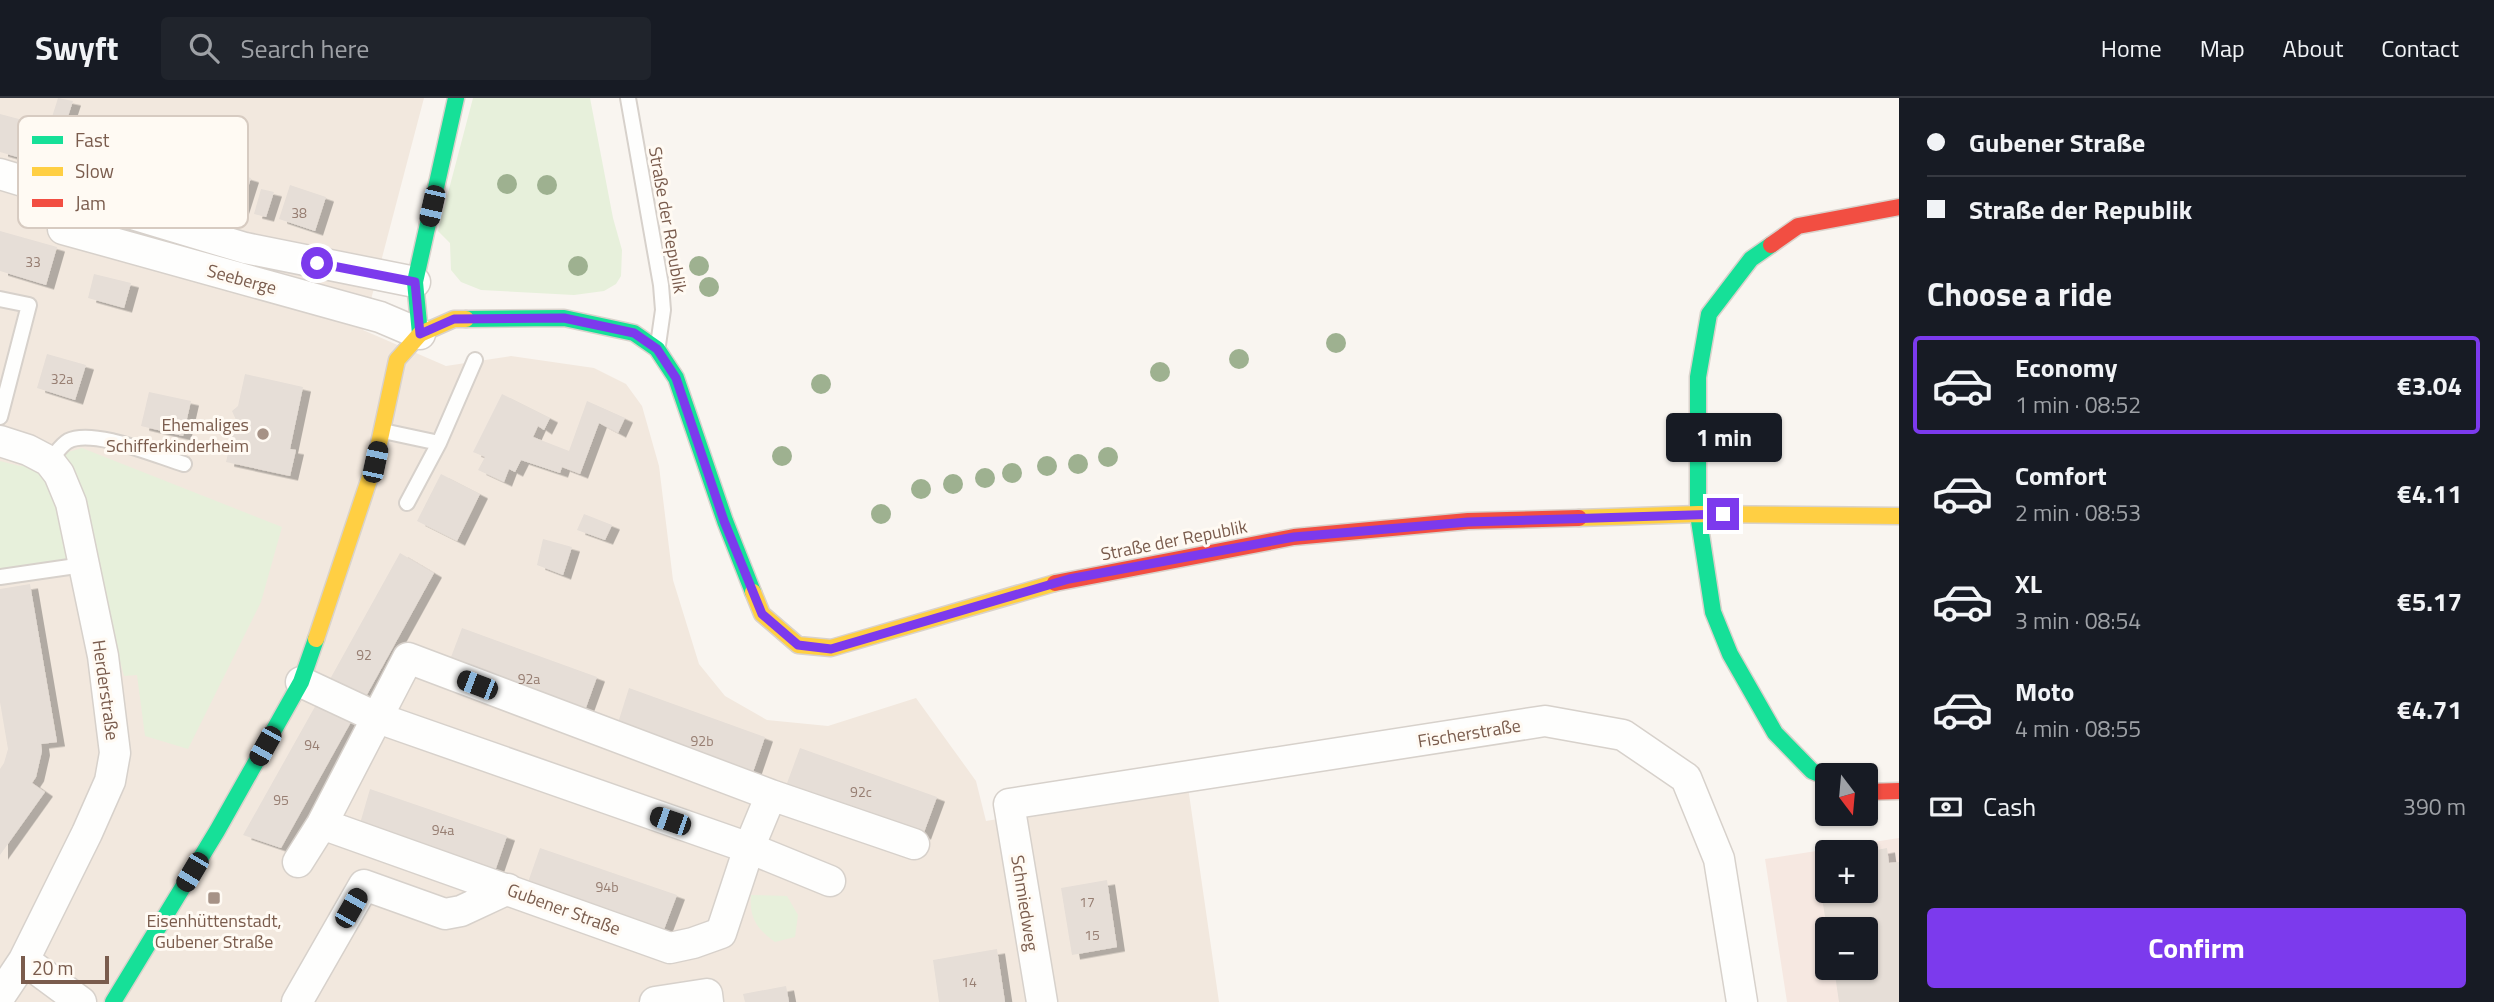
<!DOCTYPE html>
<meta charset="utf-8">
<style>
body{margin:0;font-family:"Titillium Web",sans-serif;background:#20242c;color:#f1f3f6;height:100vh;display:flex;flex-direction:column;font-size:26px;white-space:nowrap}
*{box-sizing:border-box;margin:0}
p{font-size:23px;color:#9ea1a6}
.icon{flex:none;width:38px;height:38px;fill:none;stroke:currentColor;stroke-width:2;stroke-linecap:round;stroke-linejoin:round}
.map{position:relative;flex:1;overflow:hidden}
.sheet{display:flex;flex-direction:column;background:#171b24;width:595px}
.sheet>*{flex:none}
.guide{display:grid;align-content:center;height:154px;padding:0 28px;background:#171b24}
.needle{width:46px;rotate:164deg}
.tools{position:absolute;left:1815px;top:665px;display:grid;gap:14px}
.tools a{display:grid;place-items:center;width:63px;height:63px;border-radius:7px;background:#171b24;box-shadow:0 2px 5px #0004;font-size:35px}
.scale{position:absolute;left:21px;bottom:18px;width:88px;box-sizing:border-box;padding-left:7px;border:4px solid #7a5c4d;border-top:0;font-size:19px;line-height:24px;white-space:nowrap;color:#7a5c4d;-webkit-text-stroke:5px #fffaf3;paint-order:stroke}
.end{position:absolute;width:32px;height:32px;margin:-16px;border:9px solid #7c3aed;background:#fff;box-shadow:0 0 0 4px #fff}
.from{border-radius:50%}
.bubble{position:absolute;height:49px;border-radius:7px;background:#171b24;box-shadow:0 2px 5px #0004;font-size:23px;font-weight:700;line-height:49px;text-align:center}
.car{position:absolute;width:21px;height:42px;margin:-21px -10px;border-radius:9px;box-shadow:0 0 5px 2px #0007;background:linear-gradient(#222 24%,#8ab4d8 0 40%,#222 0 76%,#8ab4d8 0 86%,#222 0)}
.guide b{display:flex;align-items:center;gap:24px;height:66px;font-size:26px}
.guide b+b{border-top:2px solid #363941}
.guide i{width:18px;height:18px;background:#f1f3f6}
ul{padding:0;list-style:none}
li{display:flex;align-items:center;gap:21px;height:98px;margin:0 14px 10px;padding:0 14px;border:4px solid transparent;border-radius:7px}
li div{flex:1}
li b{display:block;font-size:26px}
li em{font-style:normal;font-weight:700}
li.on{border-color:#7c3aed}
li>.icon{width:63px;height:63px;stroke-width:1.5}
h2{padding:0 28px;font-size:32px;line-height:84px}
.pay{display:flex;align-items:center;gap:18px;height:77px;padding:0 28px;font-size:26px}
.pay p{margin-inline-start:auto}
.button{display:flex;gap:14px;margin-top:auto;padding:14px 28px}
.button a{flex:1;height:80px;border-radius:7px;background:#7c3aed;color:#fff;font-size:28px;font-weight:700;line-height:80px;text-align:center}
header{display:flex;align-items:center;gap:42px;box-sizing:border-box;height:98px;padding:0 35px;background:#171b24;border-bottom:2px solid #363941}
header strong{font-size:33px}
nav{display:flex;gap:38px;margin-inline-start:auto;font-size:24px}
.search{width:490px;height:63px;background:#20242c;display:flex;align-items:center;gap:18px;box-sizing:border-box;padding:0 24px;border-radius:7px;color:#9ea1a6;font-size:26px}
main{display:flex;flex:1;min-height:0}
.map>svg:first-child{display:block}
.residential{fill:#f2e8de}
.commercial{fill:#f6e8e1;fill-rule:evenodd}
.green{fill:#e7f0db}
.building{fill:#e6ded7;filter:url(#shadow)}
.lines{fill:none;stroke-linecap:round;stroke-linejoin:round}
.lane-casing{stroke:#d7d1cb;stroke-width:18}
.street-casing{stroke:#d7d1cb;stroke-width:33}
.fast-casing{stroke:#d9d2cb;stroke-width:19}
.slow-casing{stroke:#d9d2cb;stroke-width:19}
.jam-casing{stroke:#d9d2cb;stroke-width:19}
.lane{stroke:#fefefd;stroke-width:14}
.street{stroke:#fefefd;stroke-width:30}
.fast{stroke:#16e098;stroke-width:16}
.slow{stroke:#ffcf43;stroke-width:16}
.jam{stroke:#f24e42;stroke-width:16}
.tree{fill:#9eb190}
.route{stroke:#7c3aed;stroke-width:9}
.poi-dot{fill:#a69286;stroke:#fffaf3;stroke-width:2.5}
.labels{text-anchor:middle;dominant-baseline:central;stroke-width:6;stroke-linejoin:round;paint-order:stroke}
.number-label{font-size:14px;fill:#977e72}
.street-label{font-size:18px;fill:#7a5c4d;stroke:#fffaf3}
.poi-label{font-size:18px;fill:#7a5c4d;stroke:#fffaf3;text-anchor:end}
.key{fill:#fffaf3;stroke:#d7cbc1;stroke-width:2}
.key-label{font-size:19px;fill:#7a5c4d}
</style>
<header>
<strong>Swyft</strong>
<div class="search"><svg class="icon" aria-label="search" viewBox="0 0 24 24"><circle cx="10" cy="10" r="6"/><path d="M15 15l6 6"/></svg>Search here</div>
<nav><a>Home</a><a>Map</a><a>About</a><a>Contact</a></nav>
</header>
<main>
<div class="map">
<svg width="1899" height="904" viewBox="0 0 1899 904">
<defs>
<filter id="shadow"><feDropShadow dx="8" dy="4.5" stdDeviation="0" flood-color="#0004"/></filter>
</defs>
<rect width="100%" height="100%" fill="#f9f5f0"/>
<path class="residential" d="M0,0H424L363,232L446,268L511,258L594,270L626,286L642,308L659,368L673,482L699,566L725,598L767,622L828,628L916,600L976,683L986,723L1188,689L1219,904H0Z"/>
<path class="commercial" d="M1899,740V904H1787L1765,761ZM1827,754H1866V793H1827ZM1827,831H1866V870H1827Z"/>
<path class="green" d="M473,0H590L613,120L622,152L621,178L616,186L604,193L574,197L481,192L461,184L451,172L450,145L438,133Z
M82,350L282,429L261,504L188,651L145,638L137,577L124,578L94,465L0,478V363L20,368Z
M751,797L787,798L798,817L795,839L775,844C757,831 749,820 751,797Z"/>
<path class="building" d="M58,0L73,3L61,40L47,35Z
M0,16L34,25L24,61L0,54Z
M216,69L251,80L239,118L204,106Z
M290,87L326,99L315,133L279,121Z
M261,91L274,94L266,119L254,116Z
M0,133L57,149L46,187L0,173Z
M94,176L131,185L124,210L88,200Z
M47,256L86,267L75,302L37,290Z
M245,276L303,289L290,351L296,352L290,378L226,364L236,322L232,313L238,308Z
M149,294L191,303L183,338L141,328Z
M502,296L550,320L544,332L538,328L533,339L569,353L587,303L625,320L618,335L599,325L580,376L562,369L560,375L521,362L515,374L509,371L504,384L478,372L485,359L473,354Z
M441,376L480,396L457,443L417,423Z
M584,416L612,427L605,442L577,432Z
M543,441L572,449L563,477L537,467Z
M400,455L434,475L364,602L329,583Z
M30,486L57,644L41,646L42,653L36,679L32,685L45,694L0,757V671L4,665L8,651L0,604V491Z
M462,530L597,579L584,615L448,567Z
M629,590L765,639L752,677L617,628Z
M317,605L351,624L281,750L243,737Z
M800,650L937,699L923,737L786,688Z
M370,691L507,738L494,776L359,729Z
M540,750L677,797L663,834L527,787Z
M1887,750L1889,765L1899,764V904H1839L1834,870H1866V831H1827L1816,763L1827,761V793H1866V754Z
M1107,782L1117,849L1072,857L1061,790Z
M997,851L1005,904H939L933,862Z
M786,888L789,904H745L743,896Z"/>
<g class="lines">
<defs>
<path id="lane" d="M628,0L661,187L663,212L658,247
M0,201L29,207L0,319
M383,333L439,345L407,405
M439,345L475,262
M49,363C55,357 61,347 68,343C93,330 157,358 184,366
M0,479L83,467"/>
<path id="street" d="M0,76L245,150L415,184
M63,131L380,219L420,236
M0,343L28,352L49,363L59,376L71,405L103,558L115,655L110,683L87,735L24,862L0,898
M301,584L378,620L749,750L830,783
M322,726L670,850L693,845L721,835L749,750L771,697
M298,764L322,726L408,560L771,697L914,746
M24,862L81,904
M297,904L364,787L445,816L461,813L508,791
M655,904L707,896L708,904
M1042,904L1009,706L1545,623L1623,637L1686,680L1719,761L1742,904"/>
<path id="fast" d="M1771,147L1751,161L1709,216L1698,279V416L1713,514L1730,556L1775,635L1812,673L1827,679
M466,221L564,220L634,235L657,251L676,280L725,423L753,494
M420,236L415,184L456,0
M113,904L217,733L301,584L316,541"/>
<path id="slow" d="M1579,420L1698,416L1899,418
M753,494L762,516L798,547L831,550L1055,485
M316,541L375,364L397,262L420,236L454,221H466"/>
<path id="jam" d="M1771,147L1798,128L1899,109
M1055,485L1294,439L1468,423L1579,420
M1866,694L1899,693"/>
</defs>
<use href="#lane" class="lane-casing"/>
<use href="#street" class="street-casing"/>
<use href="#fast" class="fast-casing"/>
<use href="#slow" class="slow-casing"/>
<use href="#jam" class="jam-casing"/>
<use href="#lane" class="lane"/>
<use href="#street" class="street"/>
<use href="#fast" class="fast"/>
<use href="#slow" class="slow"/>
<use href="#jam" class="jam"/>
</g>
<g class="tree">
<circle cx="507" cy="86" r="10"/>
<circle cx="547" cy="87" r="10"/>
<circle cx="578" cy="168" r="10"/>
<circle cx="699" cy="168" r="10"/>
<circle cx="709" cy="189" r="10"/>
<circle cx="1336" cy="245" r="10"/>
<circle cx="1239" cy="261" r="10"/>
<circle cx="1160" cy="274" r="10"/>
<circle cx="821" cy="286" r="10"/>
<circle cx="782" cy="358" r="10"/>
<circle cx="1108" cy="359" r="10"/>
<circle cx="1078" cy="366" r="10"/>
<circle cx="1047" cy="368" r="10"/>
<circle cx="1012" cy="375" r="10"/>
<circle cx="985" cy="380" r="10"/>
<circle cx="953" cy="386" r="10"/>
<circle cx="921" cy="391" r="10"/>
<circle cx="881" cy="416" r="10"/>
</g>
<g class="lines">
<path class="route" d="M317,165L415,184L420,236L454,221L564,220L634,235L657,251L676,280L724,423L762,516L798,547L831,551L1069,481L1294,439L1468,424L1723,416"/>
</g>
<g class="poi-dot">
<circle cx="263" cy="336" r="7"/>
<rect x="207" y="793" width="14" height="14" rx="3.5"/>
</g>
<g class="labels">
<g class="number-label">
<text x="299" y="114">38</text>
<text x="33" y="163">33</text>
<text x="62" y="280">32a</text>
<text x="364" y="556">92</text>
<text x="529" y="580">92a</text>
<text x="702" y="642">92b</text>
<text x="312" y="646">94</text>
<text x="861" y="693">92c</text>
<text x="281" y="701">95</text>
<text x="443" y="731">94a</text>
<text x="607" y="788">94b</text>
<text x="1087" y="803">17</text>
<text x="1092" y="836">15</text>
<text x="969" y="883">14</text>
</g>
<g class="street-label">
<text transform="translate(668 122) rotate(80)">Straße der Republik</text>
<text transform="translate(242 181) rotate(15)">Seeberge</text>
<text transform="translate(1174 442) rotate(-11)">Straße der Republik</text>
<text transform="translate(106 592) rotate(82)">Herderstraße</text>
<text transform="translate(1469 635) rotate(-9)">Fischerstraße</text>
<text transform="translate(1025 805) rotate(81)">Schmiedweg</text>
<text transform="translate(564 811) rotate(20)">Gubener Straße</text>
</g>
<g class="poi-label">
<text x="249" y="326">Ehemaliges<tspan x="249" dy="21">Schifferkinderheim</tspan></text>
<text x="214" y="822" text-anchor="middle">Eisenhüttenstadt,<tspan x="214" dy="21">Gubener Straße</tspan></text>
</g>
</g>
<rect x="18" y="18" width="230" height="112" rx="10" class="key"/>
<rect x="32" y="38" width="31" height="8" fill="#16e098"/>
<rect x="32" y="69" width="31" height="9" fill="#ffcf43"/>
<rect x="32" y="101" width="31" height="8" fill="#f24e42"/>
<g class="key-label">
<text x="75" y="49">Fast</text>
<text x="75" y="80">Slow</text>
<text x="75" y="112">Jam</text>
</g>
</svg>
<div class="tools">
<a><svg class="needle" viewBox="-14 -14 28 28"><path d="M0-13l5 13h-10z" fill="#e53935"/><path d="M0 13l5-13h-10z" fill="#9ea1a6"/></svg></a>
<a>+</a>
<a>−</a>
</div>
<div class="scale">20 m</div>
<i class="end from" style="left:317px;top:165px"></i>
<i class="end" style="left:1723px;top:416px"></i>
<div class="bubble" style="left:1666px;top:315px;width:116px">1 min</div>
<i class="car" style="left:432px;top:108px;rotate:193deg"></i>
<i class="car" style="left:375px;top:364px;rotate:12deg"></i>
<i class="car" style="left:477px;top:587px;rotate:291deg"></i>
<i class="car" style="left:265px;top:648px;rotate:209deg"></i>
<i class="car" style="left:670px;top:723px;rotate:289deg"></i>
<i class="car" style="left:192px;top:774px;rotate:211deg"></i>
<i class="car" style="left:351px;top:810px;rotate:30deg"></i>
</div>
<section class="sheet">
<div class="guide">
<b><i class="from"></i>Gubener Straße</b>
<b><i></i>Straße der Republik</b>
</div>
<h2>Choose a ride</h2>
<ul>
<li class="on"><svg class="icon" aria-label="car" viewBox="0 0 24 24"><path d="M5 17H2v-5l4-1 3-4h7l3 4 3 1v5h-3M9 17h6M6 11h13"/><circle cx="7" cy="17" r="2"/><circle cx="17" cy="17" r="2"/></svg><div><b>Economy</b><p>1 min · 08:52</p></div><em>€3.04</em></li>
<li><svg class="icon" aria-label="car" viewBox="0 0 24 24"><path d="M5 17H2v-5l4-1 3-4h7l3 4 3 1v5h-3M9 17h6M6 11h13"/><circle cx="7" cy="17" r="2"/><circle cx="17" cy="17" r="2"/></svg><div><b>Comfort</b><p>2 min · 08:53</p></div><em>€4.11</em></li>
<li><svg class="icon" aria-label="car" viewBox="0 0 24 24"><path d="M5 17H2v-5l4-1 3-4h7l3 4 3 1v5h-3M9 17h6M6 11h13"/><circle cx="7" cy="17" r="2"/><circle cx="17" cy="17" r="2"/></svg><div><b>XL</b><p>3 min · 08:54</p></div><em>€5.17</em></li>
<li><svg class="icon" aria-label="car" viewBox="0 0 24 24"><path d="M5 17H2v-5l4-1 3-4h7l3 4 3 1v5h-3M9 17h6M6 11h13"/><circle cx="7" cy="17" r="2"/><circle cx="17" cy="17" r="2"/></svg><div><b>Moto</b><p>4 min · 08:55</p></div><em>€4.71</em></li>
</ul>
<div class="pay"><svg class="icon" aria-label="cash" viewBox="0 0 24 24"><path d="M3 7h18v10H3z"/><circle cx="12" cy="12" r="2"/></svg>Cash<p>390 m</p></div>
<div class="button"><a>Confirm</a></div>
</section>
</main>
